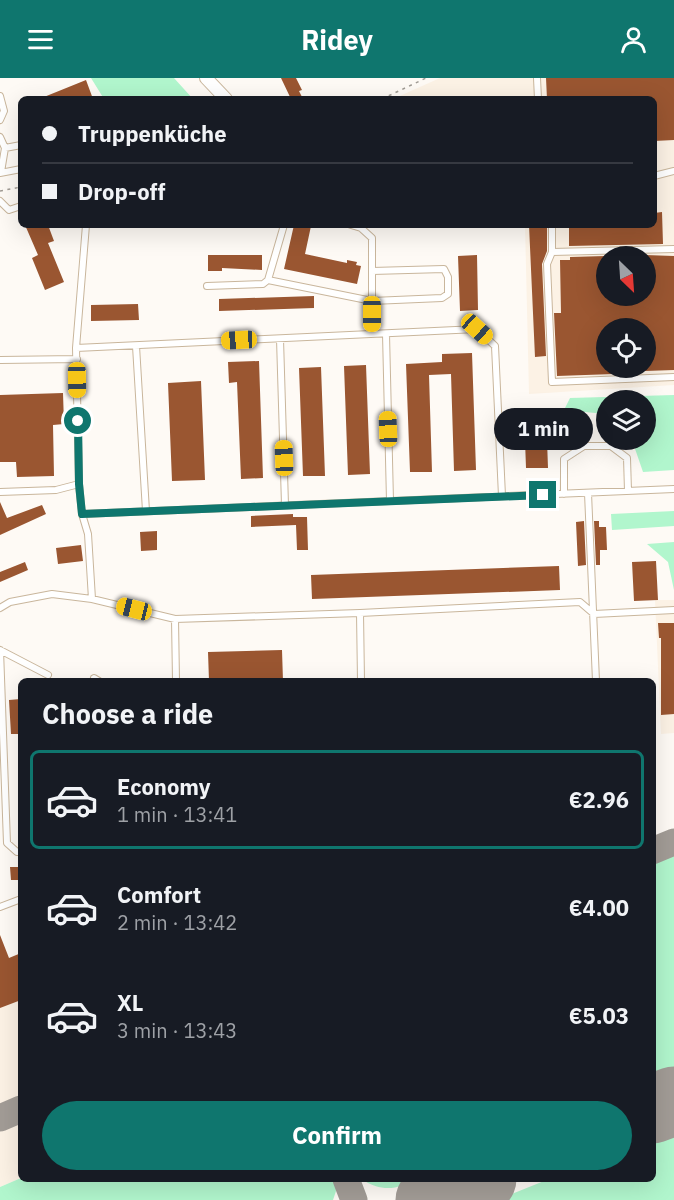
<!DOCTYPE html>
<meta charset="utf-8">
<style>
body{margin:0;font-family:"IBM Plex Sans",sans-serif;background:#20242c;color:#f1f3f6;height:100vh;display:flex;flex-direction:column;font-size:22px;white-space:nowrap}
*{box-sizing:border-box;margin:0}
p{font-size:20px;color:#9ea1a6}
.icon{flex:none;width:33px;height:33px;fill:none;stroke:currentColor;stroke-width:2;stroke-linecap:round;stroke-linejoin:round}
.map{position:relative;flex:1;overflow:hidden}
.side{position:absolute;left:18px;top:600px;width:638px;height:504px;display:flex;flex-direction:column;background:#171b24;border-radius:9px;box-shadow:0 6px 24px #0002}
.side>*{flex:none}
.top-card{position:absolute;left:18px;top:18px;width:639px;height:132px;border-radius:9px;box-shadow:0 6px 24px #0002;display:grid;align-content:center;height:132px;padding:0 24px;background:#171b24}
.needle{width:39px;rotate:155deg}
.buttons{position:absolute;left:596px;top:168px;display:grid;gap:12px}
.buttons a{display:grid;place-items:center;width:60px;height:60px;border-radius:50%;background:#171b24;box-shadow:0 6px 24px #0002;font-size:30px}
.end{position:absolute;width:27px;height:27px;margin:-14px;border:8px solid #0f766e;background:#fff;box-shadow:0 0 0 3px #fff}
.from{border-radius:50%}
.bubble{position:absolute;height:42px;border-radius:21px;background:#171b24;box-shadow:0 6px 24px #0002;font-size:20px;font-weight:700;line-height:42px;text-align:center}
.car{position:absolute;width:18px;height:36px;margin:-18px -9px;border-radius:8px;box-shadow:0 0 4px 2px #0007;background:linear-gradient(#f5c518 24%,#345 0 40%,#f5c518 0 76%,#345 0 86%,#f5c518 0)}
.top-card b{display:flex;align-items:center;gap:21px;height:57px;font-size:22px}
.top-card b+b{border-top:2px solid #363941}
.top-card i{width:15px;height:15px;background:#f1f3f6}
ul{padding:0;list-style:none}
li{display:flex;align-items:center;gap:18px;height:99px;margin:0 12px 9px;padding:0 12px;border:3px solid transparent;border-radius:9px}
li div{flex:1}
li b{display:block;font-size:22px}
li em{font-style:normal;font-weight:700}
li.current{border-color:#0f766e}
li>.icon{width:54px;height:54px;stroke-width:1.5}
h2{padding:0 24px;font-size:27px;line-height:72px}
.action{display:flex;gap:12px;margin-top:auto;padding:12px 24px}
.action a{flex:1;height:69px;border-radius:36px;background:#0f766e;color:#fff;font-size:24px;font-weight:700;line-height:69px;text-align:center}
header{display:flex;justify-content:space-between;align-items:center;height:78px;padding:0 24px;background:#0f766e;color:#fff;font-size:27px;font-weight:700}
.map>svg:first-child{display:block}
.built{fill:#fcf2e5;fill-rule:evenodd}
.green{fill:#b1f6cd}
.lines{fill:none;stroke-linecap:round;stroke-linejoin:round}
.taxiway{stroke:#a29c96;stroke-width:27}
.runway{stroke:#a29c96;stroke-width:69}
.building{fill:#9a5631}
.service-casing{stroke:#c9b69c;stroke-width:8}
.minor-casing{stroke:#c9b69c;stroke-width:14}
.path{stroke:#a09b94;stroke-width:1.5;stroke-dasharray:3 4.5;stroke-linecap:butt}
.service{stroke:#fff;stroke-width:6}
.minor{stroke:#fff;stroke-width:12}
.route{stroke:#0f766e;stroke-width:8}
</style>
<header><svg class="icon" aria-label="menu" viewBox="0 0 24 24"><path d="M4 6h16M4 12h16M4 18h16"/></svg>Ridey<svg class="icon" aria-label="person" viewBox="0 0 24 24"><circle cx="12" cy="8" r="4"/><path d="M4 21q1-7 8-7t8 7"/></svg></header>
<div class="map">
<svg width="674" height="1122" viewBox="0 0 674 1122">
<rect width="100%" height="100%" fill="#fefaf5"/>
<path class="built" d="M440,0H674V307L529,316L525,147H654V21H393ZM606,178H645V218H606ZM606,250H645V290H606Z
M655,522H674V655L661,656Z
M21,920L19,1004L21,1005V1019L0,1028V929Z
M21,1042V1100L0,1109V1051Z"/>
<path class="green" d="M91,0H174L193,21H104Z
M674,317V392L643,394L632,362H645V322H606V336L564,332L570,320Z
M674,433V448L612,452L611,436Z
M674,464V512L668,484L647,466Z
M674,775V996L653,1005V784Z
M674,1050V1122H497L549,1101H652L653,1059Z
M21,1100L335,1101L336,1113L333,1122H0V1109Z
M361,1101H419C396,1111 384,1115 361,1101Z"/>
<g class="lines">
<path class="taxiway" d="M652,773L674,764
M0,1040L21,1031
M346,1101L354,1122"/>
<path class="runway" d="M652,1031L674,1023
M430,1122L482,1101"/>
</g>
<path class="building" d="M281,0H296L302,12L299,13L303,21H291Z
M546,0H674V62L654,63V21H547Z
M86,2L93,21H39Z
M662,134L663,166L569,168V147H654V135Z
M25,147H48L54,163L48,165L64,204L45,212L32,180L38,177Z
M294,147L311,148L305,176L347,185V182L357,184L356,187L361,188L357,206L284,191Z
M529,147H547V173L542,186L546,278L535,279Z
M208,177H262V192L222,190V193H208Z
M477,177L478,232L460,233L458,178Z
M645,177L674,178V292L645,293V250H606V290H642V295L557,298L554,235H561L560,182H570V179L606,178V218H645Z
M314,218V230L219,233V221Z
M138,226L139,242L91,243V227Z
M472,275L476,392L454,393L451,296L429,297L432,394H410L406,286L442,284V276Z
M259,283L263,400L241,401L237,304L229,305L228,284Z
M366,287L370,396L348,397L344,288Z
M321,289L325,398H303L299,290Z
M201,303L205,402L172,403L168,305Z
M63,315L64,346L53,347L54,398L17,399L16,384H0V317Z
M546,334L548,390H526L524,335Z
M0,424L7,440L42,427L46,436L0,457Z
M293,436V439H307L308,472H297L296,447L251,449V438Z
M584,443L586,487L578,488L576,444Z
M594,443H599V449H606L607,472H600V487H596Z
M157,453V472L141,473L140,454Z
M81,467L83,483L58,486L56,470Z
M656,483L658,522L634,523L632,484Z
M25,484L28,492L0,504V494Z
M559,488L560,512L312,521L311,497Z
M658,545H674V636L661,637V560H659Z
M282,572L283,603H209L208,574Z
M21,621V656H11L9,622Z
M10,789H21V802H11Z
M0,857L9,880L21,875V922L0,930Z"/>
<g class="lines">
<defs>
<path id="service" d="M537,0L538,21
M0,18L4,33L0,42
M0,59L5,70L1,94
M5,70L21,67
M0,95L21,91
M654,98L674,93
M0,123L9,132L21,128
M86,147L76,270L79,406L82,436L88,456L92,521
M284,147L268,202L372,223L442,220L448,216V199L444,191L372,193
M351,147L361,150L372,160V256
M552,147V174L674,171
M552,174L547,186L552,304L674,299
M207,208L263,206L268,202
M386,256L390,423
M280,261L285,427
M136,268L146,433
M76,270L477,251L495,268L502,418
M0,282L77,281
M0,414L56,412L79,406
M588,415L596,603
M564,416V381L584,368H611L627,380L628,413
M82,436L674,411
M0,530L10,524L52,516L92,521L175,541L360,535L580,524L594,536L674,532
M360,535L361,603
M175,541L176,603
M0,572L7,765L17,774H21
M0,572L48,597
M95,603L94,600L99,603
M0,829L21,821"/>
<path id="minor" d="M206,0L226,21"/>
</defs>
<use href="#service" class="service-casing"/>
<use href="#minor" class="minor-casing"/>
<path class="path" d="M382,21L426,0
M0,113L21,109"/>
<use href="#service" class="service"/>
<use href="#minor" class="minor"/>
</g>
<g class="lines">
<path class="route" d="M78,343L79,406L82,436L543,417"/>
</g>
</svg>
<div class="buttons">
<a><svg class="needle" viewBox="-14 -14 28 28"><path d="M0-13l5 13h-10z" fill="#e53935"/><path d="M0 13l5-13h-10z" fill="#9ea1a6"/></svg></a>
<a><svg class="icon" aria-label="locate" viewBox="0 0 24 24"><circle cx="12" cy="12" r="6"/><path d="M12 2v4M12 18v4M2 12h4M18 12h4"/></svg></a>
<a><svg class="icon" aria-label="layers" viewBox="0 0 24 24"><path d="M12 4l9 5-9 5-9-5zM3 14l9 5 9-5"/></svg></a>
</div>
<i class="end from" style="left:78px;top:343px"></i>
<i class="end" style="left:543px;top:417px"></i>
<div class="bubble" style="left:494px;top:330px;width:99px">1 min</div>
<i class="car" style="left:372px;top:236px;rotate:180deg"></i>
<i class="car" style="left:477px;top:251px;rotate:132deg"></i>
<i class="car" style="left:239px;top:262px;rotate:267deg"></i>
<i class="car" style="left:77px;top:302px;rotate:179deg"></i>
<i class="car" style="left:388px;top:351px;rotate:358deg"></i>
<i class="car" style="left:284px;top:380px;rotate:358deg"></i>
<i class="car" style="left:134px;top:531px;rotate:284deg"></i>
<div class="top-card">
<b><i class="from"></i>Truppenküche</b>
<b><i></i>Drop-off</b>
</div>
<section class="side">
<h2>Choose a ride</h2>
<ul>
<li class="current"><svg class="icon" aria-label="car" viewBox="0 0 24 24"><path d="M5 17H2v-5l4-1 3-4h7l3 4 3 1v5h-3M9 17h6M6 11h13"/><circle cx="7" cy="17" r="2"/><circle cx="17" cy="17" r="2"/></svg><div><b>Economy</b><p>1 min · 13:41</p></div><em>€2.96</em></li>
<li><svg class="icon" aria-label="car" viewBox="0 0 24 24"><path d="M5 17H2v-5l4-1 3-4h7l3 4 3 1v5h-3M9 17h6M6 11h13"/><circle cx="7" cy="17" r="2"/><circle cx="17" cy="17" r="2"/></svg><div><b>Comfort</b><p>2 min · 13:42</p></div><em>€4.00</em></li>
<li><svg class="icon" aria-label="car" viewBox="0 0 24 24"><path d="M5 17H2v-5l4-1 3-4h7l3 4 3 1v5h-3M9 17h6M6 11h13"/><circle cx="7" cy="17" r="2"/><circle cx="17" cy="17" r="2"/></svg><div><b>XL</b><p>3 min · 13:43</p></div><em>€5.03</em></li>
</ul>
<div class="action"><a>Confirm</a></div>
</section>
</div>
